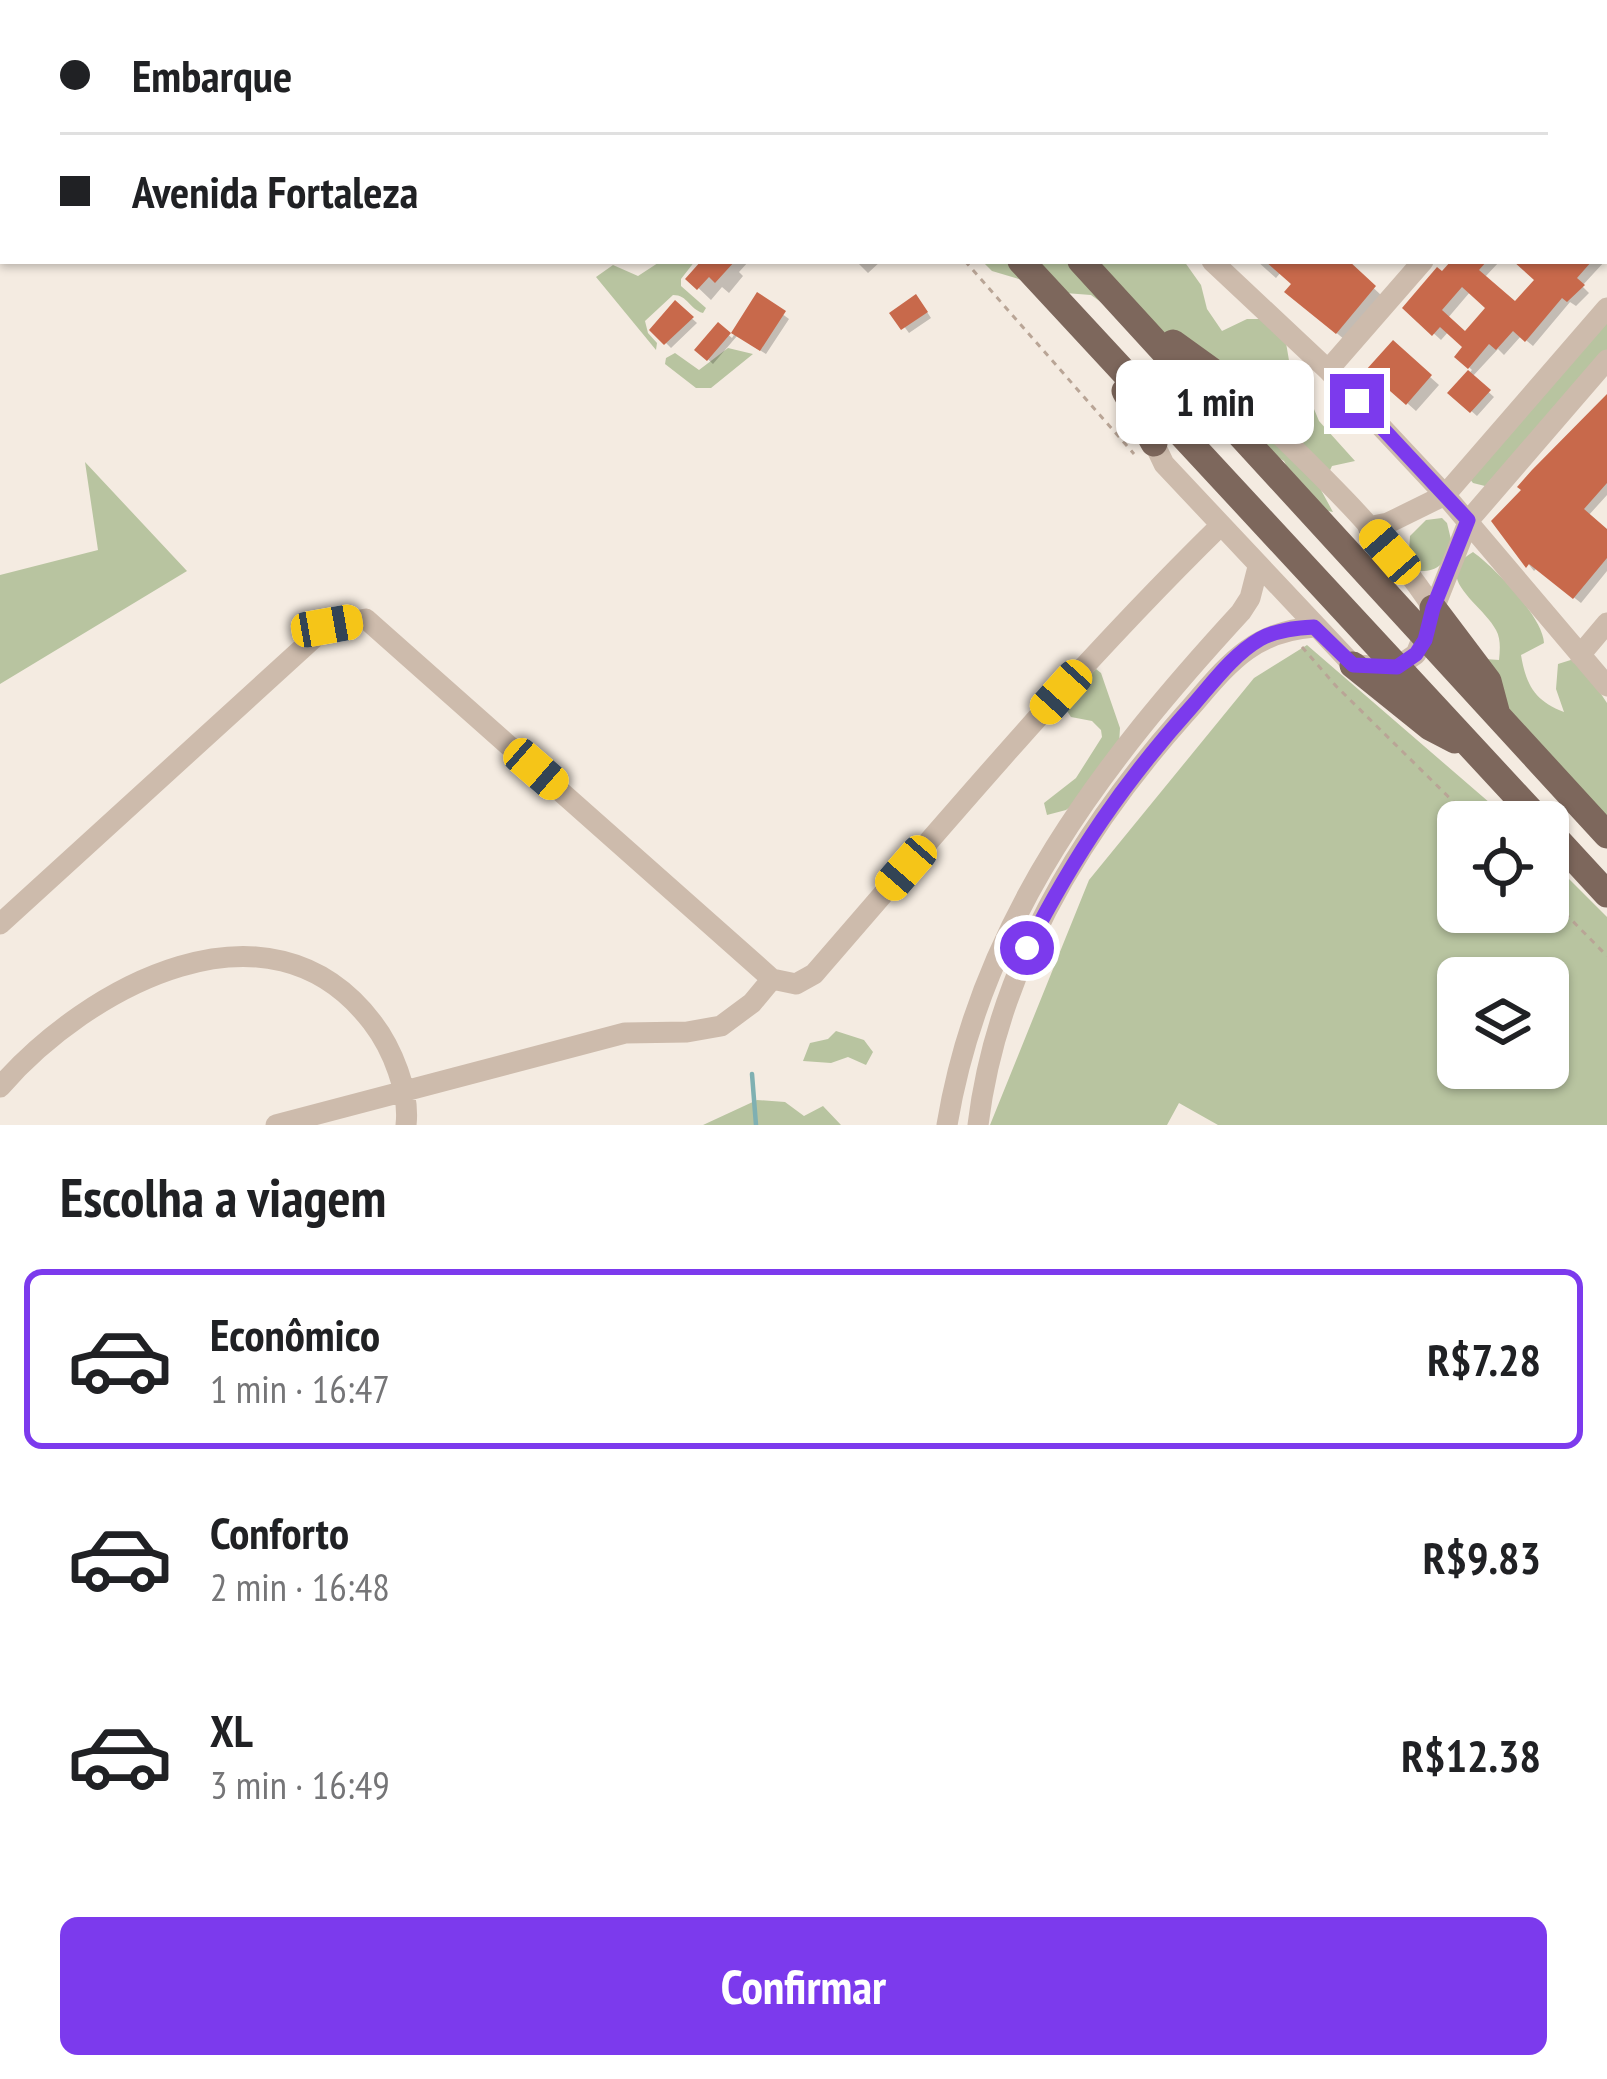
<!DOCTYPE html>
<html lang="pt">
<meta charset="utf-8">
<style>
body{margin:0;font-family:"PT Sans Narrow",sans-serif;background:#f2f2f2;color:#202124;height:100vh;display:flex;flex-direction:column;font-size:45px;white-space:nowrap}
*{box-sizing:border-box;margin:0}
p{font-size:39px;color:#757577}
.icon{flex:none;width:66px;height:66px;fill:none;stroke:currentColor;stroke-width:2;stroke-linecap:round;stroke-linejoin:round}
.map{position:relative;height:1125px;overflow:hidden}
.details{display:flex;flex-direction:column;background:#fff;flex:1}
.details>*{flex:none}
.banner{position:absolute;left:0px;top:0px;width:1608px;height:264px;box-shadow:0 3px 9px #0004;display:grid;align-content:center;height:264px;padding:0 60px;background:#fff}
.buttons{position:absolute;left:1437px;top:801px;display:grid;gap:24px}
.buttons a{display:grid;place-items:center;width:132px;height:132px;border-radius:18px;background:#fff;box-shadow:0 3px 9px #0004;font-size:60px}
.end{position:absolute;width:54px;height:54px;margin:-27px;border:15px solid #7c3aed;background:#fff;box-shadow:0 0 0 6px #fff}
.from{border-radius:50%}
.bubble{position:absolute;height:84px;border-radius:18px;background:#fff;box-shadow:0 3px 9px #0004;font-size:39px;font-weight:600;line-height:84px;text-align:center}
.car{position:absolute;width:36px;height:72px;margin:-36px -18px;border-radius:15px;box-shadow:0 0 9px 3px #0007;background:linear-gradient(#f5c518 24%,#345 0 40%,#f5c518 0 76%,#345 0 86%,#f5c518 0)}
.banner b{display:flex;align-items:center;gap:42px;height:114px;font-size:45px}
.banner b+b{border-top:3px solid #e0e0e0}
.banner i{width:30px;height:30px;background:#202124}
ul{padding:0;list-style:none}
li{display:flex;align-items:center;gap:36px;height:180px;margin:0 24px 18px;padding:0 36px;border:6px solid transparent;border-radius:18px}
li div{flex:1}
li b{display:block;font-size:45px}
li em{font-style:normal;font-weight:600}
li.on{border-color:#7c3aed}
li>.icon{width:108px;height:108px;stroke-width:1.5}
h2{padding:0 60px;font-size:54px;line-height:144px}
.button{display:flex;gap:24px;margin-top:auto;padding:24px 60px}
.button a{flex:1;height:138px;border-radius:18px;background:#7c3aed;color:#fff;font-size:48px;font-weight:600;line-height:138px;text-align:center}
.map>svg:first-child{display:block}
.green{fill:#b8c4a0;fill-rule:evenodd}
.shadow{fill:#0003;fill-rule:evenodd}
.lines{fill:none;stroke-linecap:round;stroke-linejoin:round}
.stream{stroke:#7fb0b2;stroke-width:4.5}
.building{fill:#c8694b;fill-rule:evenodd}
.path{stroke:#b9a596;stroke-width:3;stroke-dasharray:6 6;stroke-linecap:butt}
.minor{stroke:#cdbbac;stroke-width:21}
.major{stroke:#7d675c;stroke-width:27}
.route{stroke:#7c3aed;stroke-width:15}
</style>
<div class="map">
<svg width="1607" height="1125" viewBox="0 0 1607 1125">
<rect width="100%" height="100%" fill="#f4ebe1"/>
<path class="green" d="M661,261H695L681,279V286L706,308L703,313C689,309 688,295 673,295L645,321L648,333L657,343L656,350L596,277L613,265L638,276Z
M982,261H1184L1201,285L1207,309L1222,331L1247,319H1268L1285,337L1292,378L1309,397L1319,421L1355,461L1332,466L1321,490L1333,512L1307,507L1284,461L1261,447L1226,410L1218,386L1091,295L1065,293L992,271Z
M1607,320V350L1485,486L1473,483L1469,478Z
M728,348L753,354L711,388H696L665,364L666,358L675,353L699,370Z
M85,462L187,571L0,684V575L98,550Z
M1442,518L1447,523L1453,548C1443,564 1438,572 1418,571L1409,552L1410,536L1426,520Z
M1473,552C1494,567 1543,617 1544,643L1521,655C1526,685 1535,701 1564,712L1556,689L1558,664L1577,658L1607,703V822L1520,731L1466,640L1485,659L1499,660C1500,650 1501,639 1496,630C1482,603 1430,577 1473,552Z
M1307,645L1512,822H1458V912H1548V858L1607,917V1125H1218L1179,1103L1167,1125H990L1089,880L1254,678ZM1458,978H1548V1068H1458Z
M1096,669L1101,673L1120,728L1119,744L1077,802L1066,810L1047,815L1044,803L1076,778L1102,737L1101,730L1092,721L1071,717L1063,705Z
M836,1031L864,1040L873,1052L866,1065L848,1057L831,1063L803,1061L810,1043L828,1039Z
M757,1100L785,1102L804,1116L823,1106L841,1125H703Z"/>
<path class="shadow" d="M1044,0H1164L1041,3Z
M1261,0H1293L1290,3Z
M1338,0H1398L1395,3Z
M1441,0H1506L1509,3H1440Z
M1606,71L1607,141L1605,143V73Z
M1605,179L1607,181L1605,260Z
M705,261H749L739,272L743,276L729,293L722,287L711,300L689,279Z
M856,261H881L868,273Z
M1257,261H1352L1349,265L1382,296L1345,340L1296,299L1295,284L1281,272L1276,278Z
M1455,261H1500L1484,278L1515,305L1537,280L1516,261H1605L1582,286L1589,293L1576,306L1570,302L1533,346L1521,336L1504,355L1498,349L1472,377L1494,397L1477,416L1451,393L1472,370L1458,357L1466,348L1449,331L1441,340L1406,308ZM1470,292L1489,308L1465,335L1447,319Z
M758,296L789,319L766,354L737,336L713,364L698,350L718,326L732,338Z
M921,303L931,318L909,333L894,313Z
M676,304L697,323L671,348L653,330Z
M1393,344L1439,385L1416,411L1370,370Z
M1607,398V495L1588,516L1607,533V571L1581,603L1537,568L1534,571L1495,521Z"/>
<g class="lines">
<path class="stream" d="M752,1074L756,1125"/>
</g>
<path class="building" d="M701,261H735L715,283L709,277L697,290L685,279Z
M1265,261H1349L1376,286L1336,334L1284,292L1291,284Z
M1451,261H1487L1479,270L1515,301L1534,280L1513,261H1592L1577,278L1585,285L1567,302L1562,298L1525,342L1513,331L1496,350L1489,344L1468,369L1454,357L1462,347L1440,327L1432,336L1402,308L1437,267L1442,271ZM1462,287L1485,308L1465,331L1442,310Z
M757,292L786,311L760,351L731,333Z
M916,294L928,312L901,330L889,313Z
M675,300L694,317L664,345L649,330Z
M718,322L731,333L707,361L694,350Z
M1393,340L1432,375L1406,405L1366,370Z
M1468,370L1491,390L1470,413L1447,393Z
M1607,394V483L1584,509L1607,529V558L1573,599L1529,564L1526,568L1491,521L1521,490L1517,487L1532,470Z"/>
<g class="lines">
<path class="path" d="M733,0L735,3
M965,261L1134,454
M1302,647L1336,686L1474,822
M1548,896L1607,956"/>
<path class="minor" d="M955,0L957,3
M1560,0L1563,3
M1196,3L1199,0
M1422,3L1424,0
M1605,50L1607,48
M1212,261L1328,370L1445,495L1607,686
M1328,370L1423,261
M1368,527L1388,523L1445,495L1607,308
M1433,608C1377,522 1295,452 1223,379L1194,384L1162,414L1154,443L1164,464L1353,665L1397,667L1416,654L1469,520L1607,360
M1580,655L1607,623
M0,924L327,626L366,619L772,979L796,984L814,974C946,822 1076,667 1220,526
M0,1087C87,987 269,887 372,1022C392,1048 410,1092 406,1125
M276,1125L625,1033L687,1032L721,1026L752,1003L772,979
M947,1125C981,919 1104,761 1241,612L1250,598L1258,567
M978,1125C997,968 1080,832 1184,715C1225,669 1248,632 1314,627"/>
<path class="major" d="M780,0L783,3
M837,0L839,3
M1021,261L1541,822
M1081,261L1607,835
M1173,343L1223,379
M1125,391L1154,443
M1433,608L1488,681L1496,711
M1353,665L1430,727L1455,740
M1548,830L1607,894"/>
</g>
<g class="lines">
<path class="route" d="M1027,948C1075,854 1123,783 1194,704C1214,681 1234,654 1260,639C1276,630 1296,628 1314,627L1353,665L1397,667L1416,654L1425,640L1433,608L1468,520L1357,401"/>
</g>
</svg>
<div class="buttons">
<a><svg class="icon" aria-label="locate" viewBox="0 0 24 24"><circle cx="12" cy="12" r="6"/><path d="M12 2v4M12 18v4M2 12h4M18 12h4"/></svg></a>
<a><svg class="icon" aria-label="layers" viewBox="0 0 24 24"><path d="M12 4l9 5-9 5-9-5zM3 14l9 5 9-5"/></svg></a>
</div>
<i class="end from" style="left:1027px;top:948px"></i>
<i class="end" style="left:1357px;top:401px"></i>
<div class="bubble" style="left:1116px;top:360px;width:198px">1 min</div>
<i class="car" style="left:1390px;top:552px;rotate:319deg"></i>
<i class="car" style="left:327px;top:626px;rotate:80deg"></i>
<i class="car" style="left:1061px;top:692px;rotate:222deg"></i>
<i class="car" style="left:536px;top:769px;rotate:131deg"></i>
<i class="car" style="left:906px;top:868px;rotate:221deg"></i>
<div class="banner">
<b><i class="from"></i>Embarque</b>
<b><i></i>Avenida Fortaleza</b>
</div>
</div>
<section class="details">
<h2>Escolha a viagem</h2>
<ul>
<li class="on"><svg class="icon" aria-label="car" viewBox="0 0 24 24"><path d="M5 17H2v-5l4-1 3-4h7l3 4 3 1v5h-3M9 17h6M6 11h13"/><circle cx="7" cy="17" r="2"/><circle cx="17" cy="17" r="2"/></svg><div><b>Econômico</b><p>1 min · 16:47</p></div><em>R$7.28</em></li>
<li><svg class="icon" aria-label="car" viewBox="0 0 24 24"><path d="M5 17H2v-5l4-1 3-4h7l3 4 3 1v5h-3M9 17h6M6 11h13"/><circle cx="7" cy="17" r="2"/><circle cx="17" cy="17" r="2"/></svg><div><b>Conforto</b><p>2 min · 16:48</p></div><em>R$9.83</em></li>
<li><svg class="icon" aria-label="car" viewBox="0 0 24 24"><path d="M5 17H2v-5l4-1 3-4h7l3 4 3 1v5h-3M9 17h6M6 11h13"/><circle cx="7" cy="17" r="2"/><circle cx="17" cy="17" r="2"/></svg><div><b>XL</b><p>3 min · 16:49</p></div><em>R$12.38</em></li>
</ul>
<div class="button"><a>Confirmar</a></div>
</section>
